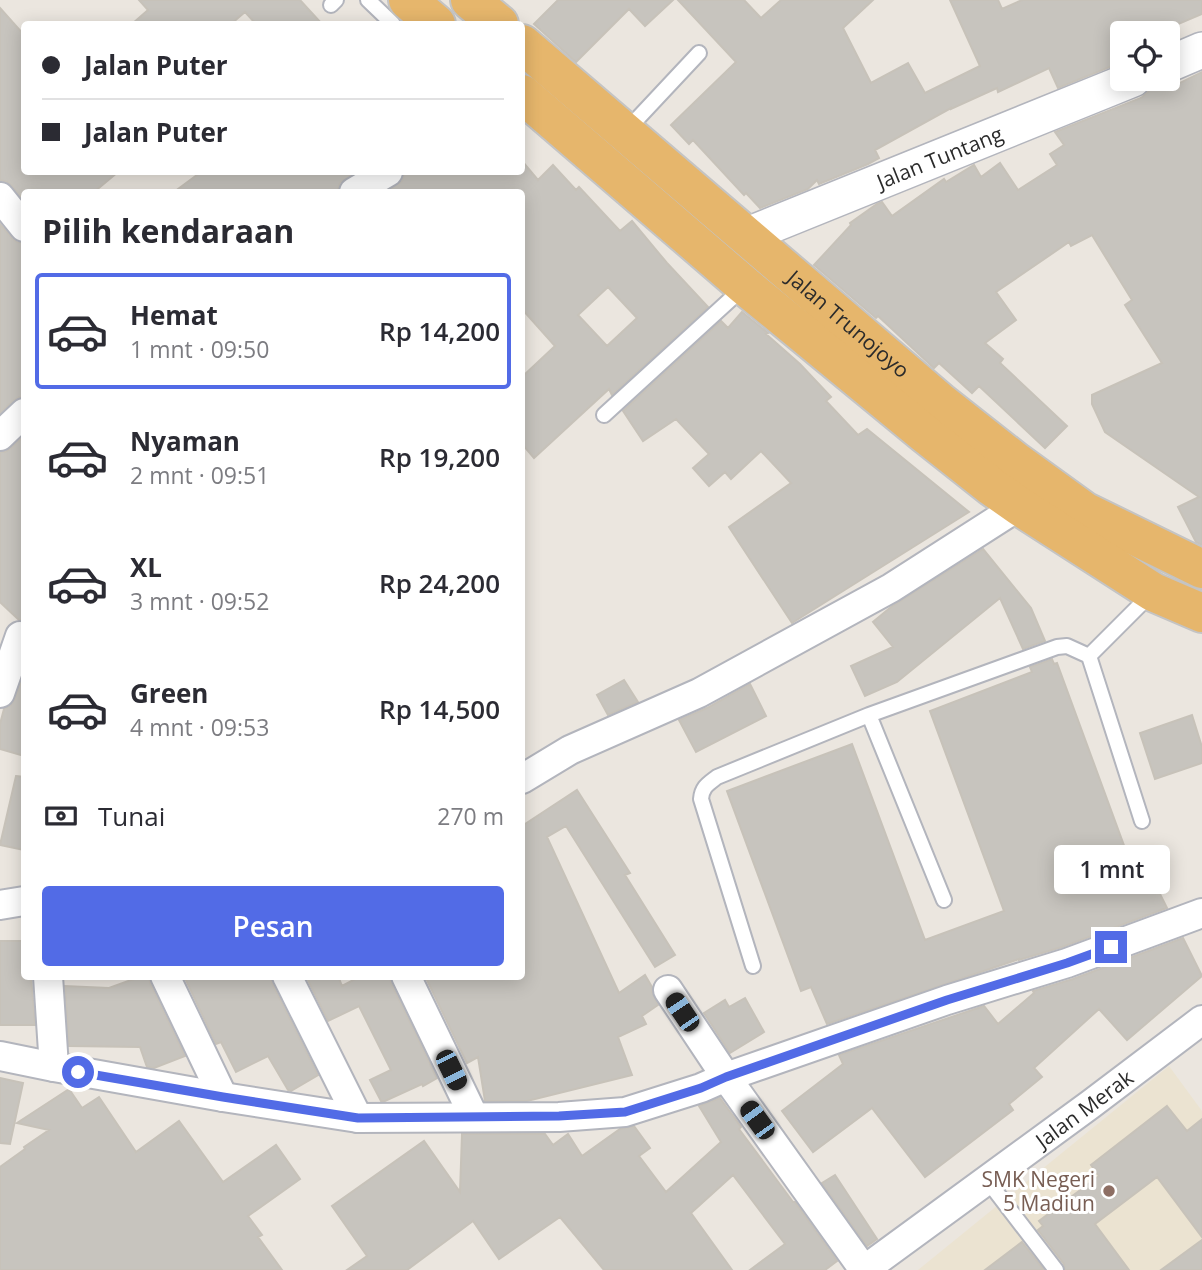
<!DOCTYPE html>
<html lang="id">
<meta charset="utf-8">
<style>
body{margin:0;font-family:"Open Sans",sans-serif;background:#f2f2f3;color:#2b2b33;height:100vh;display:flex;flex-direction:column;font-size:26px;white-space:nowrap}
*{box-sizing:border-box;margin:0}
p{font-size:23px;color:#7c7c81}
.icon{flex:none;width:38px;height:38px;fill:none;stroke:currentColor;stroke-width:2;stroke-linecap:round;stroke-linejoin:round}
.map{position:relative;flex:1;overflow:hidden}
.panel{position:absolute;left:21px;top:189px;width:504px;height:791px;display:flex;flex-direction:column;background:#fff;border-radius:7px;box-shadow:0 4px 18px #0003}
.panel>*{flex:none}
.top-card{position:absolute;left:21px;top:21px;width:504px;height:154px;border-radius:7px;box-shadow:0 4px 18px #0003;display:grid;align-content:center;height:154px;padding:0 21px;background:#fff}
.tools{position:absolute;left:1110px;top:21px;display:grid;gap:14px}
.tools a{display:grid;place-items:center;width:70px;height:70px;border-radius:7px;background:#fff;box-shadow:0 4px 18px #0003;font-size:35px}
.end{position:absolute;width:32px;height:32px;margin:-16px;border:9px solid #526be6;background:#fff;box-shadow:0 0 0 4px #fff}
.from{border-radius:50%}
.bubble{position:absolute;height:49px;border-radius:7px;background:#fff;box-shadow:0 4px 18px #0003;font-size:23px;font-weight:600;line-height:49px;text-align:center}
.car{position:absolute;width:21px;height:42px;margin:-21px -10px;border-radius:9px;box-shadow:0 0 5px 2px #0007;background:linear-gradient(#222 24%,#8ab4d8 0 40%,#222 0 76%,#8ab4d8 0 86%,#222 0)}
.top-card b{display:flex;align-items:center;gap:24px;height:66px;font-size:26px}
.top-card b+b{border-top:2px solid #e1e1e2}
.top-card i{width:18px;height:18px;background:#2b2b33}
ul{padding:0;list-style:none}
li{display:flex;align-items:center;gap:21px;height:116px;margin:0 14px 10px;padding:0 7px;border:4px solid transparent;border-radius:7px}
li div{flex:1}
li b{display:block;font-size:26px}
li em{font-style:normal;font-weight:600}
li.on{border-color:#526be6}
li>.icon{width:63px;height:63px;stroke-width:1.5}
h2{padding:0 21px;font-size:32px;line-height:84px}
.pay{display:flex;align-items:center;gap:18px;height:77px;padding:0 21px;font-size:26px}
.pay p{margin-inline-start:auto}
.action{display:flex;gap:14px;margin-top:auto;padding:14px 21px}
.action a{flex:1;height:80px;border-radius:7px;background:#526be6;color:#fff;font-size:28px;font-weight:600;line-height:80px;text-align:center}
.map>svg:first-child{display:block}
.education{fill:#ebe3d1}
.building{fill:#c7c4be;stroke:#c7c2b9;stroke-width:2;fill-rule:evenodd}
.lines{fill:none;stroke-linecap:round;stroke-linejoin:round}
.service-casing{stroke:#b3b5bd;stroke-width:18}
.minor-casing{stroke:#b3b5bd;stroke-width:32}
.tertiary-casing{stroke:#b3b5bd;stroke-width:38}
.trunk-casing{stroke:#c4c4c4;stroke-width:42}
.service{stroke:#fff;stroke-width:14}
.minor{stroke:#fff;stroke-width:28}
.tertiary{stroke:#fff;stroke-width:35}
.trunk{stroke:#e6b66c;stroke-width:38}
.route{stroke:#526be6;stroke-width:9}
.education-dot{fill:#8d6e63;stroke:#fff;stroke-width:2.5}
.labels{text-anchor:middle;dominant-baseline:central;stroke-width:6;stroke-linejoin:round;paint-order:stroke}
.street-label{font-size:21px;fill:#2b2b2b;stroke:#fff}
.education-label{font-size:21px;fill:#785e54;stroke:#fff;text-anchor:end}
</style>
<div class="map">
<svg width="1202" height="1270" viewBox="0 0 1202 1270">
<rect width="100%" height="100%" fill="#ebe6df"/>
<path class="education" d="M1169,1066L1202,1111V1270H918Z"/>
<path class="building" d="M139,0H300L322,24H256L245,12L231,24H132L148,10Z
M558,0H673L645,26L629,9L576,62L534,24Z
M678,0H744L761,18L781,0H873L843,28L871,83L908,63L925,93L980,66L950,0H998L1002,9L1022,0H1202V14L1157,33H1111L1122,62L1058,88L1049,68L998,92L997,88L951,109V108L875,150L879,158L868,164L819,184L817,180L808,189L760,208L746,193L744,195L693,140L689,144L671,125L736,62Z
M0,8L24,35V172H118L94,192H24V201L12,186L7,182L0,180Z
M1202,72V545L1196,542L1178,507L1199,497L1105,432L1092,404V395L1162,363L1125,305L1132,300L1092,235L1071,246L1069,242L996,292L1016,320L985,343L1003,359L1000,363L1067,426L1045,448L979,386L972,393L939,363L934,368L878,316L876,318L814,265L851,225L850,223L877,204L882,202L892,216L944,179L946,182L974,165L981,177L1000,163L1018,190L1057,165L1050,154L1064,145L1055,132L1141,98L1148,92L1152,85L1157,82L1166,85L1168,89Z
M522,161L538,180L553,165L576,190L579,187L620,231L632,221L667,263L708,307L612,395L609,389L534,458L522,444V377L555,346L522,309V192H386L402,181L405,172H522ZM608,287L637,318L607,346L578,315Z
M201,172H356L340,183L337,192H174Z
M0,224L12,238L17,242L24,243V397H19L13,401L0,413Z
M742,312L768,333L766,334L800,364L831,397L826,401L858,435L867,429L969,512L792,623L729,527L791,483L761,451L731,479L725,472L709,486L693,468L709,454L676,419L643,441L623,411L721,321L728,328Z
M24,436V620H19L0,602V452H5L11,448Z
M983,549L1031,608L1045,641L1023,649L1000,598L897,682L865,696L851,666L893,647L873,622L891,607Z
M1052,659L1054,664L1057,663L1140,889L1154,882L1167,908L1062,947L1019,960V959L827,1024L811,987L801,991L727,791L852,744L925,940L1004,911L930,711L1032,672L1030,667Z
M24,673V756L0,749V724L4,709L11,705L15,699Z
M624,680L638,702L608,715L597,695Z
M750,684L766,716L696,752L679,720L707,708Z
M1192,715L1202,747V763L1155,779L1140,733Z
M16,776L24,777V850L0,845Z
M577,790L630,873L625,875L675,955L655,967L566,826L547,837L619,993L645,975L652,987V992L658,1005L642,1016L646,1024L618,1037L632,1075L527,1101H485L478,1057L467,1063L425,976H522V826Z
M1183,938L1202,976L1127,1040L1099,1009L1034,1068L1042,1077L1009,1104L1013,1110L925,1177L872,1108L813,1152L782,1111L843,1064L839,1055L984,1006L998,1024L1034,993L1033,991L1073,979Z
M0,941H24V976H31L35,1025H0Z
M142,976H149L150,983L185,1056L154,1068L147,1067L140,1047L69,1046L65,986L109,988Z
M184,976H271L272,983L318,1075L291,1091L288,1090L268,1056L236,1072L221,1042L216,1044Z
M306,976H338L342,986L361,976H390L391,983L437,1078L423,1086L422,1084L385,1101H381L370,1080L391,1070L359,1006L328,1021Z
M745,998L764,1032L730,1053L704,1013L725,1000L729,1007Z
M0,1078L23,1083L10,1144L0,1143Z
M69,1089L82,1108L99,1097L136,1152L179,1121L223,1182L276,1145L300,1179L248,1216L262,1235L258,1237L282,1270H0V1167L25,1149L24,1147L49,1130L17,1123Z
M720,1098L741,1127L739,1129L793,1202H795L837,1261L825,1270H750L785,1244L733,1175L691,1213L732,1270H604L560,1217L499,1259L473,1221L407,1270H347L367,1256L332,1206L424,1141L460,1192L462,1134H545L553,1145L568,1134L582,1156L620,1129L634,1126L650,1148L639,1156L666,1192L721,1142L699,1106Z
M1167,1106L1187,1131L1202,1119V1237L1157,1177L1095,1224L1129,1270H1065L1064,1264L1038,1230L1043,1226L1039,1221L1099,1176L1091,1165Z
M835,1175L877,1239L867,1246L822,1183Z
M1202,1240V1270H1161Z
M1022,1242L1044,1270H985Z"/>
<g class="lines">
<defs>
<path id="service" d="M368,0L393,24
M331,5L336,0
M625,132L699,53
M604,415L744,287
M1089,656L1142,821
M869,715L944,900
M753,966L701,799C702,787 708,784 717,777L869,715L1057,647L1067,646L1089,656L1152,593
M987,1180L1056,1270"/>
<g id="minor">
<path d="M354,192L388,172"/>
<path d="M0,197L24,227"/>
<path d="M0,436L24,413"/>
<path d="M0,693L20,636"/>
<path d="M522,779L570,750L699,693L891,588L1019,506"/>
<path d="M0,905L24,901"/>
<path d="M48,976L54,1067"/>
<path d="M165,976L223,1097"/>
<path d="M287,976L358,1118"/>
<path d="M406,976L474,1117"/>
<path d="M668,990L726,1077L864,1270"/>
<path d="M0,1056L54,1067L223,1097L358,1118L559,1117L625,1112L701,1088L726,1077L947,1000L1067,963L1202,913"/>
<path id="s1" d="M864,1270L1091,1104L1202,1020"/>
</g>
<g id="tertiary">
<path d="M1167,65L1202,50"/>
<path id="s2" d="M745,236L1133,79"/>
</g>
<g id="trunk">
<path d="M408,0L436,24"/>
<path d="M470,0L499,24"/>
<path id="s3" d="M522,44L940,402L1015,461L1084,511L1202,569"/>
<path d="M522,94L745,286L925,434L992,487L1019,506L1153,592L1202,613"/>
</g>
</defs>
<use href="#service" class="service-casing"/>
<use href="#minor" class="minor-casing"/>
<use href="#tertiary" class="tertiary-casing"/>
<use href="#trunk" class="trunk-casing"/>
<use href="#service" class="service"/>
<use href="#minor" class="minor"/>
<use href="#tertiary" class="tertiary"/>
<use href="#trunk" class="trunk"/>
</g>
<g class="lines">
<path class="route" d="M78,1072L223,1097L358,1118L559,1116L625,1112L701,1088L726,1077L947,1000L1067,963L1111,947"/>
</g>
<circle class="education-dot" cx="1109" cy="1191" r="7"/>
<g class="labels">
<g class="street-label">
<text stroke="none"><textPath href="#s2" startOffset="210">Jalan Tuntang</textPath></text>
<text stroke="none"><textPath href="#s3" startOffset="430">Jalan Trunojoyo</textPath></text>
<text stroke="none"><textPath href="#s1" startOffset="273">Jalan Merak</textPath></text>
</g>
<g class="education-label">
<text x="1095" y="1179">SMK Negeri<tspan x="1095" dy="24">5 Madiun</tspan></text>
</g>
</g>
</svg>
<div class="tools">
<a><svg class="icon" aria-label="locate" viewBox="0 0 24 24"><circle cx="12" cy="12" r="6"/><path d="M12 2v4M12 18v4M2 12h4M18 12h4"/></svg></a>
</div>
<i class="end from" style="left:78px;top:1072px"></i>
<i class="end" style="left:1111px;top:947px"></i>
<div class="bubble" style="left:1054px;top:845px;width:116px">1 mnt</div>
<i class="car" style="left:682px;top:1012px;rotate:326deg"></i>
<i class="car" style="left:451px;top:1070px;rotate:154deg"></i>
<i class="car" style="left:757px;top:1120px;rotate:324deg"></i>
<div class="top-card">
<b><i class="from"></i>Jalan Puter</b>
<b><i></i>Jalan Puter</b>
</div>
<section class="panel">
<h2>Pilih kendaraan</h2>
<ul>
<li class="on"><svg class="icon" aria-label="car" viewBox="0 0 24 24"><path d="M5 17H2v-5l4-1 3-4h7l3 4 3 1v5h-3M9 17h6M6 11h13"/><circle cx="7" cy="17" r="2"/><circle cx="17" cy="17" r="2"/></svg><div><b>Hemat</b><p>1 mnt · 09:50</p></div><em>Rp 14,200</em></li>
<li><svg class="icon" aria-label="car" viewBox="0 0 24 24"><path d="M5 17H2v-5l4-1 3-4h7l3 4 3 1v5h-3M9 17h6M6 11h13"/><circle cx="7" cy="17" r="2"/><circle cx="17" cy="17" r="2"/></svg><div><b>Nyaman</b><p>2 mnt · 09:51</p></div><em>Rp 19,200</em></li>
<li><svg class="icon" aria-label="car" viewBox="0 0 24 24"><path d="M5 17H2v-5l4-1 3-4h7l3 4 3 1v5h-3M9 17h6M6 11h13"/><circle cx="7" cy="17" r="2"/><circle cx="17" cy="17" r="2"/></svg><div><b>XL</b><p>3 mnt · 09:52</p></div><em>Rp 24,200</em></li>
<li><svg class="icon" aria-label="car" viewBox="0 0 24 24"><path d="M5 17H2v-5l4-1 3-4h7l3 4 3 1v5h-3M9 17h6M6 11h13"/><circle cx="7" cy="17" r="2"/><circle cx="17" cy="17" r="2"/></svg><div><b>Green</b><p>4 mnt · 09:53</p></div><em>Rp 14,500</em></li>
</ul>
<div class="pay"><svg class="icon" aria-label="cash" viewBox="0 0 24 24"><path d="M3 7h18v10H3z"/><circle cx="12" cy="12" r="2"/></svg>Tunai<p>270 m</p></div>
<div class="action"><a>Pesan</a></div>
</section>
</div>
